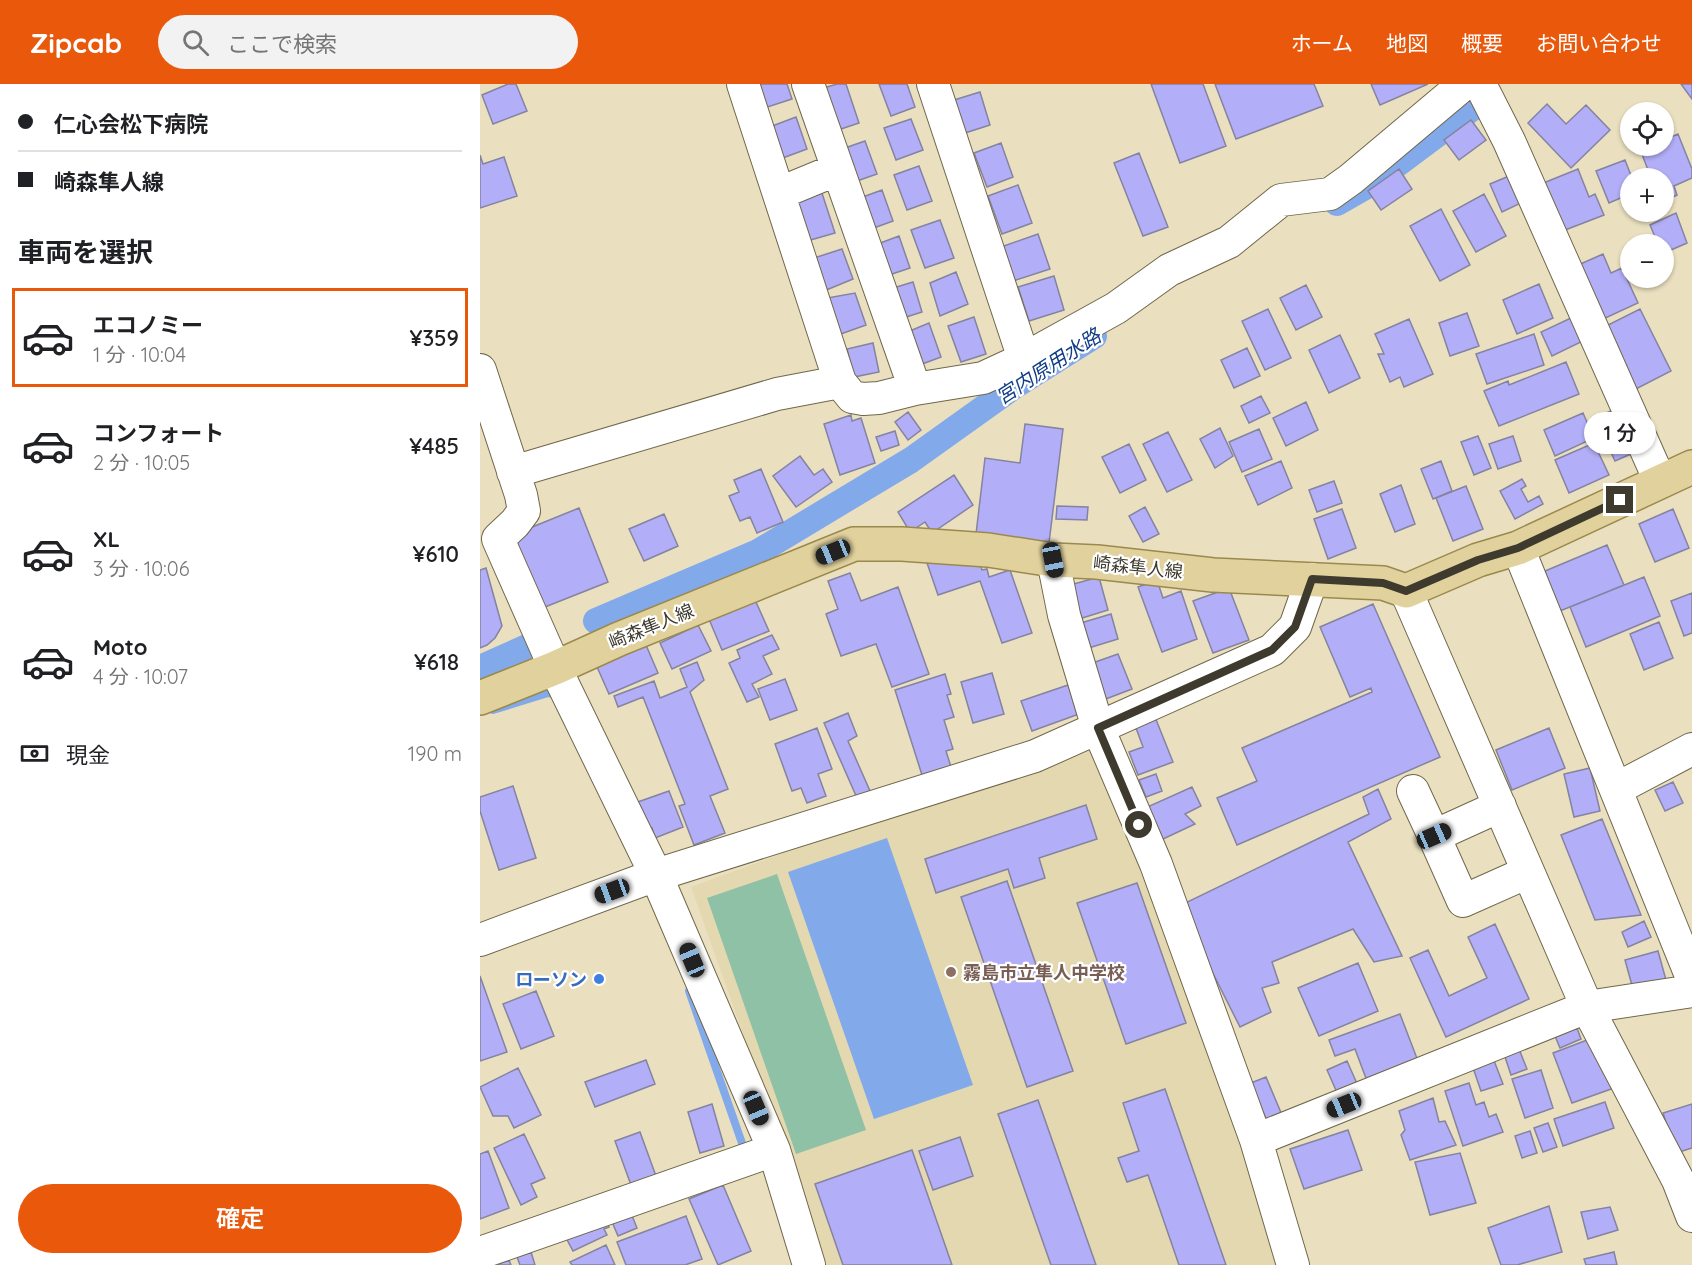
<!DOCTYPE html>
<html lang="ja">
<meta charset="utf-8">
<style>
body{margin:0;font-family:Quicksand,"Noto Sans JP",sans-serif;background:#f2f2f2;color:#202124;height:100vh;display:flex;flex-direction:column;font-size:22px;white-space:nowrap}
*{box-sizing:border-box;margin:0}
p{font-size:20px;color:#757577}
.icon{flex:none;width:33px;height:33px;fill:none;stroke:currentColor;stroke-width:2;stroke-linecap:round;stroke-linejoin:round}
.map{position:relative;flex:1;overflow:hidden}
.side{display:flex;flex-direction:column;background:#fff;width:480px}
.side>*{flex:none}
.banner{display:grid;align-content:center;height:132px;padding:0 18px;background:#fff}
.fabs{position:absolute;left:1140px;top:18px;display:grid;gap:12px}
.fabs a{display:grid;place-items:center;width:54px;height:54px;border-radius:50%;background:#fff;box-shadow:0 2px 4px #0004;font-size:30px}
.end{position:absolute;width:27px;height:27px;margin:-14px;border:8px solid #3e3a2d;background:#fff;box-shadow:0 0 0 3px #fff}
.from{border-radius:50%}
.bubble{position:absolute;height:42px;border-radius:21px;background:#fff;box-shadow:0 2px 4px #0004;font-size:20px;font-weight:600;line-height:42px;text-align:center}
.car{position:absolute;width:18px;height:36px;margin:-18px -9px;border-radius:8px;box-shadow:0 0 4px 2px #0007;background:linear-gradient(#222 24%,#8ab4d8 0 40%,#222 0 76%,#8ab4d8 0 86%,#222 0)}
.banner b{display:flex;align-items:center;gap:21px;height:57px;font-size:22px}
.banner b+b{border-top:2px solid #e0e0e0}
.banner i{width:15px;height:15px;background:#202124}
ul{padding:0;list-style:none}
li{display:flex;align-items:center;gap:18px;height:99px;margin:0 12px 9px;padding:0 6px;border:3px solid transparent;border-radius:0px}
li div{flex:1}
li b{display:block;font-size:22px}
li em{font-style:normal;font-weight:600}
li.active{border-color:#ea580c}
li>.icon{width:54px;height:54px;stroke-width:1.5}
h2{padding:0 18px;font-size:27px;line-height:72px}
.pay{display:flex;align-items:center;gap:15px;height:66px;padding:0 18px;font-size:22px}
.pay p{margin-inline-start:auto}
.button{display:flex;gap:12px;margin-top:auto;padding:12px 18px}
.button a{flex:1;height:69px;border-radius:36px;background:#ea580c;color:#fff;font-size:24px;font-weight:600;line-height:69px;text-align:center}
header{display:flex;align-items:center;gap:36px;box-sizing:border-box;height:84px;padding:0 30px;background:#ea580c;color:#fff}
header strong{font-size:28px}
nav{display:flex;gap:33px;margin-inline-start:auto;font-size:21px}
.search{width:420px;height:54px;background:#f2f2f2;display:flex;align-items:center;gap:15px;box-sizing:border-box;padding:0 21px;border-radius:33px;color:#757577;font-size:22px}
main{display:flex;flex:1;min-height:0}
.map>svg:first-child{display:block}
.built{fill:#e4d8b0}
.green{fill:#8fc1a6}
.water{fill:#82a9e9}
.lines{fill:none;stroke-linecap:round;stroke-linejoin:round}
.stream{stroke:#82a9e9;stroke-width:8}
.canal{stroke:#82a9e9;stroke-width:26}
.building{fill:#b2aef7;stroke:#8483a0;stroke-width:1.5}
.minor-casing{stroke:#70674b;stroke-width:34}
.major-casing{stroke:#9b894c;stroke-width:36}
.minor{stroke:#fff;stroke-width:32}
.major{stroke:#e1d19d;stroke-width:33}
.route{stroke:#3e3a2d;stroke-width:8}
.education-dot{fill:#8d6e63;stroke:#fff;stroke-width:2}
.shop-dot{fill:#3f7fe0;stroke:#fff;stroke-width:2}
.labels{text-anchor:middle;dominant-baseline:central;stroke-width:4.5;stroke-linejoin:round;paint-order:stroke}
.street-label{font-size:18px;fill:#3e3a2d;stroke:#fff}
.education-label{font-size:18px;font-weight:bold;fill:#785e54;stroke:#fff;text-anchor:start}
.shop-label{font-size:18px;font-weight:bold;fill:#366cbe;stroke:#fff;text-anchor:end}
.water-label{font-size:20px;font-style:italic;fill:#113d87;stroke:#fff}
</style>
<header>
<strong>Zipcab</strong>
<div class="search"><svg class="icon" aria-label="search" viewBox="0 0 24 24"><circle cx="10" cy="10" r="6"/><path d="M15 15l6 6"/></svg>ここで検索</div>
<nav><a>ホーム</a><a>地図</a><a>概要</a><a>お問い合わせ</a></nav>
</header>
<main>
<section class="side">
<div class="banner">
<b><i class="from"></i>仁心会松下病院</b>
<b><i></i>崎森隼人線</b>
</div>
<h2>車両を選択</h2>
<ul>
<li class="active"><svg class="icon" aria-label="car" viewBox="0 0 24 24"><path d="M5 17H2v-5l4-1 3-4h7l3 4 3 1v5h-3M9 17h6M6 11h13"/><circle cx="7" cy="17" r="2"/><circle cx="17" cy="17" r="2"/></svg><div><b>エコノミー</b><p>1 分 · 10:04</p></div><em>¥359</em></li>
<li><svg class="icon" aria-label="car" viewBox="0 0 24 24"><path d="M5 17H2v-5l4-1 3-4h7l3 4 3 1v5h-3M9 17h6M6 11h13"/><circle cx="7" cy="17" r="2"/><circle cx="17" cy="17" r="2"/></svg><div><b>コンフォート</b><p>2 分 · 10:05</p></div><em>¥485</em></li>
<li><svg class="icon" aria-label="car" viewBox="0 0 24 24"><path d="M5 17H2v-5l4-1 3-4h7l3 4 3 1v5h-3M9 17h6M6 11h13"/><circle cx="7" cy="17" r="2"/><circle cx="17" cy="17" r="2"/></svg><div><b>XL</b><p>3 分 · 10:06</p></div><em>¥610</em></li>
<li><svg class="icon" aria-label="car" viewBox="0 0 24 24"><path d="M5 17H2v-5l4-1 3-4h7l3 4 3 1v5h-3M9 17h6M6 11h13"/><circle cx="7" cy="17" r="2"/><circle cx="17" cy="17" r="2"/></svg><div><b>Moto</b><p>4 分 · 10:07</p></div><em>¥618</em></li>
</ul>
<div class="pay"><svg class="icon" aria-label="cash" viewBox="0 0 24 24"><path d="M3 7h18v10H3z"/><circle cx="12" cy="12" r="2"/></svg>現金<p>190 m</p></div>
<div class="button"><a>確定</a></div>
</section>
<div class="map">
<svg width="1212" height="1181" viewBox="0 0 1212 1181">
<rect width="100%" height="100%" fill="#eae0c0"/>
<path class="built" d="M610,657L733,972L798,1181H345L211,803Z"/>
<path class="green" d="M297,790L386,1046L316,1070L227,814Z"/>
<path class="water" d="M407,754L493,1001L394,1035L308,788Z"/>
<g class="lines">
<path class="stream" d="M13,626L68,609L79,612
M209,907L263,1062"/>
<path class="canal" d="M857,119L892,99L1007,13
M116,537L278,468L431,376L533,303L614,252
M0,584L54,560"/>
</g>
<path class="building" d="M28,0H36L47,27L13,40L2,11Z
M272,0H307L312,15L281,25Z
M357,0H366L379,39L355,47L340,5Z
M399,0H427L435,23L411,32Z
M671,0H723L746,62L700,79Z
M735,0H834L843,22L756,55Z
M891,0H948L900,21Z
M1201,0H1212V15Z
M500,8L510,41L485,49L474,16Z
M1067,20L1086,40L1106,21L1130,46L1091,84L1048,39Z
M316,33L327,65L300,75L287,44Z
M431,35L443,66L416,76L404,44Z
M991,36L1006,56L979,76L964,56Z
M1198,50L1212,85V94L1194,102L1197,111L1184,117V94H1171L1160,65L1169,62H1184V56Z
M385,57L397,90L374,98L362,65Z
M521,59L533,93L507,103L494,69Z
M659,69L688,143L663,152L634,79Z
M0,71L3,80L24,73L37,112L0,124Z
M1145,76L1152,94H1150V110L1129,119L1116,87Z
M439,82L452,117L427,126L414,91Z
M919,85L932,105L901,126L888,107Z
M1098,85L1109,113L1115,110L1124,131L1080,148L1061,100Z
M1029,92L1041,119L1022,128L1010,100Z
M538,101L552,139L522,150L508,112Z
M340,103L355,149L327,157L312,113Z
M402,106L413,137L391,145L380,114Z
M1004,110L1026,152L996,168L973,127Z
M961,125L990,181L960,197L930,142Z
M1196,129L1207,159L1184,169V160H1178L1170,141Z
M460,136L474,174L445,184L431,146Z
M558,150L570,185L533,197L521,163Z
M419,152L430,184L406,192L395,161Z
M362,165L373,195L344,207L334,174Z
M1123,170L1131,189L1142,184L1158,219L1121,236L1096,182Z
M476,188L488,220L460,232L450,199Z
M574,192L584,226L549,237L538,203Z
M433,198L442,228L420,235L410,205Z
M1059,200L1073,234L1037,250L1023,216Z
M826,201L842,233L816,246L800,214Z
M375,209L386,241L358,251L347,214Z
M788,225L811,274L785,286L762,237Z
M1160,225L1191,287L1152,307L1120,245Z
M987,229L999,262L970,272L959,239Z
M494,233L506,270L481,278L468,242Z
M1093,233L1105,256L1072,272L1061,248Z
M929,235L953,290L924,303L920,293L910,298L898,270H904L895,250Z
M449,239L461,273L437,282L425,249Z
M1054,250L1064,281L1007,300L996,270Z
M860,251L880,294L849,309L829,266Z
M393,259L399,288L374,293L367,265Z
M767,264L780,292L754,304L741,276Z
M1086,278L1099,310L1019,342L1004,307L1028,297L1029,301Z
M781,312L790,329L769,339L761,322Z
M826,318L838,346L806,362L793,334Z
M1133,326L1142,345L1125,352L1117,333Z
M428,328L441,346L428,356L415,338Z
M1103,329L1114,354L1075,372L1064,346Z
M371,331L372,337L381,334L395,379L360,391L344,340Z
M545,340L583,345L569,459L496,450L505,374L540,379Z
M740,344L753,372L735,384L720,355Z
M779,345L792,375L762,388L749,358Z
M415,347L419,361L401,367L396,353Z
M1143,347L1153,369L1135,377L1125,355Z
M688,348L712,396L687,408L663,360Z
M998,352L1011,384L994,391L981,358Z
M1033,352L1041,377L1018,385L1009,360Z
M1114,359L1129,391L1089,409L1075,376Z
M649,360L666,396L640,409L622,373Z
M320,372L334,391L343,385L352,398L316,423L293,392Z
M801,377L812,404L778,421L765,392Z
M961,377L972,407L953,415L941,385Z
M281,385L303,438L277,449L270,433L260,437L249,412L259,408L254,396Z
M474,391L493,421L452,449L445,438L430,448L418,428Z
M1042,395L1046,402L1041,405L1048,418L1059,412L1063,420L1035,435L1020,407Z
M854,397L862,419L837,428L829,406Z
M921,401L935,440L915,448L900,410Z
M986,402L1003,445L973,457L956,414Z
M577,422L608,423L607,436L576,435Z
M665,423L679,450L663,458L649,432Z
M99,424L128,498L60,525L30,452Z
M862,425L876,464L848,475L834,435Z
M1193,425L1209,464L1175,478L1159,440Z
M184,430L198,462L164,477L149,445Z
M1127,461L1144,501L1075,529L1058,490Z
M445,473L499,476L502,486L507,485L509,493L530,486L552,549L522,559L500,497L458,511Z
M6,484L22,542L15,554L7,561L0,564V486Z
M370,489L381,517L418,503L449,590L412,603L396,560L361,572L346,530L358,525L348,497Z
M619,493L628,526L599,535L590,501Z
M1164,493L1180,532L1106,563L1090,523Z
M677,496L683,514L701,507L717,555L682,568L658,503Z
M312,503L276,518L289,547L242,566L226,528Z
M749,504L769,556L733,569L713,517Z
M1212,509V549L1204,552L1191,517Z
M893,520L960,673L757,761L737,714L777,697L762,664L892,608L891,604L870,613L840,543Z
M631,530L638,555L602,566L594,541Z
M1179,538L1193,574L1164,586L1150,550Z
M218,541L231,567L192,585L180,559Z
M292,551L299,565L283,572L292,590L272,600L279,613L267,618L249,579L260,574L257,566Z
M166,561L178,589L129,610L117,583Z
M638,570L652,605L618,618L604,582Z
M217,578L224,596L210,608L248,705L230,712L245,749L214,761L199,722L205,720L163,613L138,623L134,612L174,597L180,614L207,603L200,585Z
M512,589L524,630L493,639L481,598Z
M465,590L471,610L467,611L474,633L464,636L473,665L466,667L471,683L442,691L415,606Z
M305,595L317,626L290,636L278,605Z
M588,601L599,630L552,647L541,617Z
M673,628L693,678L658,691L649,668L663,663L656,644L640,650Z
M368,629L377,652L368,657L390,707L377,714L344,639Z
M337,644L352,685L338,690L346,712L327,719L321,704L312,707L295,660Z
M1069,644L1085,684L1032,706L1016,666Z
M1110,684L1120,727L1094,733L1084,690Z
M676,690L682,707L666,713L659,696Z
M1193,698L1203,719L1185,727L1175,706Z
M33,702L56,774L19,786L0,727V713Z
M712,703L721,722L705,730L715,740L681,756L665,724Z
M898,705L911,735L868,758L922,872L894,878L873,845L792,878L799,899L782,904L791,928L760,943L699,822L889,730L883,713Z
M189,707L203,743L175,754L172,744L162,748L152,720Z
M606,721L617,755L559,774L565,794L534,804L528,785L456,809L445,775Z
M1122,735L1161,831L1115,836L1081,751Z
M527,797L593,987L547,1003L481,813Z
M657,799L706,939L646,960L597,819Z
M1164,837L1171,853L1148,863L1142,848Z
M1015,840L1049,915L966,953L930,874L948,866L969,912L1007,894L988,853Z
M1178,867L1186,896L1153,905L1145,876Z
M878,879L898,927L839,952L818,904Z
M0,892L27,968L0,977Z
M56,907L74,952L41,965L23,920Z
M920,930L938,977L887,997L875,965L855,972L849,956Z
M1097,944L1101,955L1080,964L1075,952Z
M1115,953L1134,1004L1092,1019L1073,969Z
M1039,965L1047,985L1031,991L1024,970Z
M1013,974L1023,1000L1001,1007L992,981Z
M166,976L175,1000L115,1023L105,998Z
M867,977L879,1004L859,1013L847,986Z
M38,984L61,1031L34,1044L28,1032H13L0,1003Z
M1061,986L1073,1024L1045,1034L1032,995Z
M786,993L802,1031L787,1037L771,999Z
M989,999L996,1021L1004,1018L1009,1033L1016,1030L1023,1048L983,1062L965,1007Z
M685,1005L746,1181H699L668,1091L647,1098L638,1074L659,1067L643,1019Z
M953,1014L959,1038L965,1037L976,1061L930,1076L921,1051L925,1046L919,1027Z
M558,1016L616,1181H571L518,1030Z
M1125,1018L1134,1044L1083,1062L1074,1035Z
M232,1020L244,1062L220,1069L208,1028Z
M1212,1020V1064L1196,1069L1183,1029Z
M1068,1039L1077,1063L1063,1068L1054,1044Z
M868,1046L882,1086L824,1105L810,1065Z
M1050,1047L1057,1069L1042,1074L1035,1052Z
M160,1048L176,1092L151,1101L135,1057Z
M44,1050L65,1094L51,1100L57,1113L41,1121L14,1064Z
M480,1053L493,1092L453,1106L439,1067Z
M432,1066L472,1181H363L335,1100Z
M8,1067L29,1124L0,1135V1070Z
M980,1069L996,1119L950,1131L935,1078Z
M243,1101L271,1167L238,1181L209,1115Z
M1069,1122L1082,1168L1037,1181H1021L1008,1144Z
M1130,1123L1138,1146L1108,1155L1101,1128Z
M149,1124L157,1144L138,1152L130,1133Z
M123,1131L129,1143L124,1145L127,1151L93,1167L84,1150Z
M206,1132L222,1175L205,1181H146L137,1158Z
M126,1161L135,1181H92L90,1178Z
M51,1168L55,1181H40L37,1173Z
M1134,1168L1137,1181H1106L1104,1175Z
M29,1176L31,1181H16Z"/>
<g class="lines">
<defs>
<path id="minor" d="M263,0L360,298
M328,0L435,305
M453,0L544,275
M1000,0L1029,57L1180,397
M300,109L358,85
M0,286L41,411L44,427L35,439L18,455L75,584L176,791L294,1066L329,1181
M33,388L297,310L360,298L372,313L383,315L399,314L435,305L503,294L544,275L636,224L689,186L749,158L801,116L850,110L871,95L984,0
M1038,464L1212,894
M573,476L584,531L618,644L676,780L776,1056L813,1181
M926,507L1107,923L1198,1096L1212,1132
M1136,705L1212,665
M933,707L954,752
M1020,722L954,752L983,817L1048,788
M0,856L176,791L555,672L792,566L815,543L832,495
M776,1056L1107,923L1212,907
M0,1169L294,1066"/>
<path id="major" d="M0,614L75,584L139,555L374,460H422L508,466L573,476L617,478L733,491L903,499L926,507L998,476L1038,464L1212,383"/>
</defs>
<use href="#minor" class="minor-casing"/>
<use href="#major" class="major-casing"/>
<use href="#minor" class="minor"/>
<use href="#major" class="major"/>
</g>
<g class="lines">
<path class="route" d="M659,741L618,644L792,566L815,543L832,495L903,499L926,507L998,476L1038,464L1140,416"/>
</g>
<circle class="education-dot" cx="471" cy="888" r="6"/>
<circle class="shop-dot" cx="119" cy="895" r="6"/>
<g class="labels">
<g class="street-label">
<text transform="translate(658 483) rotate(6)">崎森隼人線</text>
<text transform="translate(171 542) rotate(-22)">崎森隼人線</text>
</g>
<g class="education-label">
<text x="483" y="888">霧島市立隼人中学校</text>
</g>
<g class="shop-label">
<text x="107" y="895">ローソン</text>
</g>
<g class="water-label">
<text transform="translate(568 282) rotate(-33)">宮内原用水路</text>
</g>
</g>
</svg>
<div class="fabs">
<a><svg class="icon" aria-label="locate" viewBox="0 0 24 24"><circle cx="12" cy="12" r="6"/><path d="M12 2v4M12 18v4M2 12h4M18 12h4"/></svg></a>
<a>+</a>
<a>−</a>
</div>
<i class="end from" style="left:659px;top:741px"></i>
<i class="end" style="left:1140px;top:416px"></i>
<div class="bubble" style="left:1104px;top:328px;width:72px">1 分</div>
<i class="car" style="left:353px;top:468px;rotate:248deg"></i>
<i class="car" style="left:573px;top:476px;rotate:169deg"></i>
<i class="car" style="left:954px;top:752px;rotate:66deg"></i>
<i class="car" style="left:132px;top:807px;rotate:250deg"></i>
<i class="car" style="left:212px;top:876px;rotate:337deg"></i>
<i class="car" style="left:864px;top:1021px;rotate:248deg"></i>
<i class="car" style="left:276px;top:1024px;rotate:157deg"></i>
</div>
</main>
